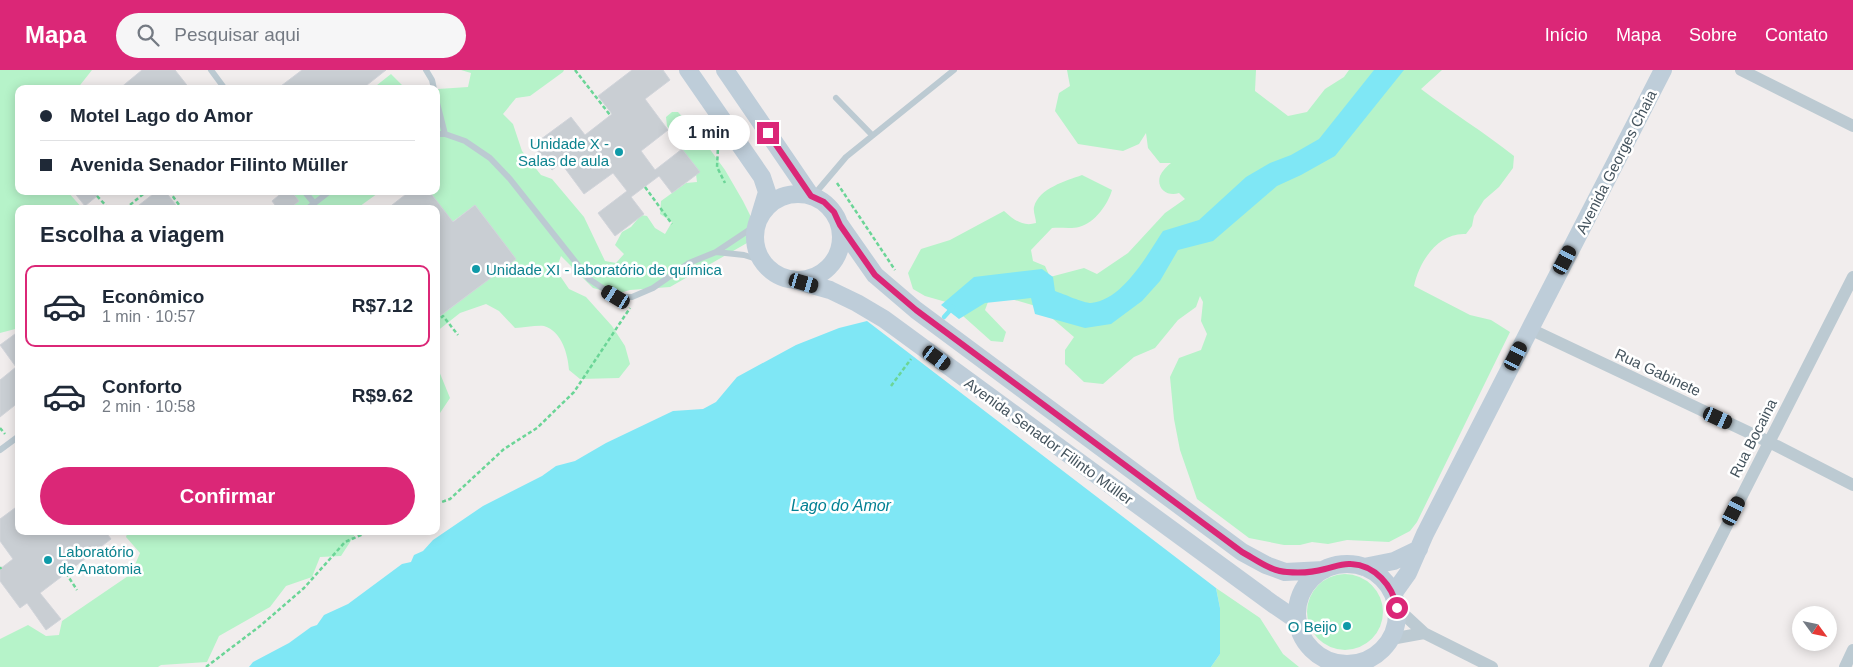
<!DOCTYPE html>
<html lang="pt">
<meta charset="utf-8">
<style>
body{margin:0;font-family:Arial,sans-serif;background:#f6f6f7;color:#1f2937;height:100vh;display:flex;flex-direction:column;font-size:19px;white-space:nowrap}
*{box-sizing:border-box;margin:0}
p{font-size:16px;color:#747a83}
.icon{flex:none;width:28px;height:28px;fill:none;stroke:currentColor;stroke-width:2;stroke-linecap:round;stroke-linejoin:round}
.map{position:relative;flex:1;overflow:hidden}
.sheet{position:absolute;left:15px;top:135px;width:425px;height:330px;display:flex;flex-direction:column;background:#fff;border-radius:10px;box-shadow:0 2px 12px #0003}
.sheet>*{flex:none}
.top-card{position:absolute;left:15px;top:15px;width:425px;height:110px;border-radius:10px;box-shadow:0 2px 12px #0003;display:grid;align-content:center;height:110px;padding:0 25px;background:#fff}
.needle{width:32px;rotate:123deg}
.buttons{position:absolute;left:1792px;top:536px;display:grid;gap:10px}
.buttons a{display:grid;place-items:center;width:45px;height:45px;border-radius:50%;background:#fff;box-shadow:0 2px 12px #0003;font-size:25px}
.end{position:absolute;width:22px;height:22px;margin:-11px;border:6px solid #db2777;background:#fff;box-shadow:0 0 0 2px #fff}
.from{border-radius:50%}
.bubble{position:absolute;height:35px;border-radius:18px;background:#fff;box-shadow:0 2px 12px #0003;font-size:16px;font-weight:700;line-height:35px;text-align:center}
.car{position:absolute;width:15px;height:30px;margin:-15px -8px;border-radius:6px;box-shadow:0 0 4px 1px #0007;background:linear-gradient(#222 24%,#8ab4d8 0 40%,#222 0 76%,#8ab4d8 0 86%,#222 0)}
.top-card b{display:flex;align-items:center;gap:18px;height:48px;font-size:19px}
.top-card b+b{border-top:1px solid #e0e1e3}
.top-card i{width:12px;height:12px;background:#1f2937}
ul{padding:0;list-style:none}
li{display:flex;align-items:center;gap:15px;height:82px;margin:0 10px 8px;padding:0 15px;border:2px solid transparent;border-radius:10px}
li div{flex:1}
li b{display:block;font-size:19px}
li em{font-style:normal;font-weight:700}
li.current{border-color:#db2777}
li>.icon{width:45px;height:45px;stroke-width:1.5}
h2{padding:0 25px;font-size:22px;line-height:60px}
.cta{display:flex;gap:10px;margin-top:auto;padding:10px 25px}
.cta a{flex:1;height:58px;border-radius:30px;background:#db2777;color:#fff;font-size:20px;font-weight:700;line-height:58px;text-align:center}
header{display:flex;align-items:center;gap:30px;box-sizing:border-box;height:70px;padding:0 25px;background:#db2777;color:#fff}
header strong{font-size:24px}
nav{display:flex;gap:28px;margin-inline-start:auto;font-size:18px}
.search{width:350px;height:45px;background:#f6f6f7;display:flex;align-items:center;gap:12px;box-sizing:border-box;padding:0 18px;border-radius:28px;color:#747a83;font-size:19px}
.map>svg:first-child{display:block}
.green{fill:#b6f3c9}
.water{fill:#7fe7f5}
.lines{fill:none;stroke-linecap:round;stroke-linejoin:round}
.stream{stroke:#7fe7f5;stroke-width:4.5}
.building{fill:#c9ced3;stroke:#d1d4da}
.path{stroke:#6bd597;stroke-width:2.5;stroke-dasharray:4 2.5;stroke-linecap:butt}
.service{stroke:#bccad2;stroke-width:6}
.minor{stroke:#bccad2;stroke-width:12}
.secondary{stroke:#becdd9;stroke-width:18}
.route{stroke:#db2777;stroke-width:6}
.culture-dot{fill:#0f9aa8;stroke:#fff;stroke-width:2}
.labels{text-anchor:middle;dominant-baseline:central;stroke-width:5;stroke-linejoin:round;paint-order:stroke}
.culture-label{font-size:15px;fill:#0d838f;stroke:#fff;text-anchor:end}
.street-label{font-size:15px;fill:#44535d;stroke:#fff}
.water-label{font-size:16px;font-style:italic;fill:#038193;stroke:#fff}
</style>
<header>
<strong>Mapa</strong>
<div class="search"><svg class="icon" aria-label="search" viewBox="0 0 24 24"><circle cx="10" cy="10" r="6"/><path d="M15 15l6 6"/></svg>Pesquisar aqui</div>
<nav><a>Início</a><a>Mapa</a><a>Sobre</a><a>Contato</a></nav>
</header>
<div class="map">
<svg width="1853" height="597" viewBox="0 0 1853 597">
<rect width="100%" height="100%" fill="#f1eded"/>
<path class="green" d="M0,0H92L77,19H19V121H67L83,139H19V258L0,263Z
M461,0H564L563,2L530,26L516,28L503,44L513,54L522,81L541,105L552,109L584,147L605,191L616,193L624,184L615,175L622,162L631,157L641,145L647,146L655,158L665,164L672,152L660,144L661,131L686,113L697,112L696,104L667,56L666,47L672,42H678L701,67L725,100L743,131L752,149L747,173L670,217L630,220L616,224L593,218L561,186L556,200L569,219L586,227L612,256L625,276L630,294L619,308L580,309L569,300C568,285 562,261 544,256C536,255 524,258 515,258L499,241L486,234L460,243L436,262V249L515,189L475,135L436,164L447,145L429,121H436V28L438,19L468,17L471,3Z
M1067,0H1256L1255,21L1288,46L1307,42L1325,19L1344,7L1349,0H1442L1421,19C1451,42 1484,62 1514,86L1513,98L1499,117L1484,130L1474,146L1472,156L1466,164C1438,162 1419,192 1414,216L1470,245L1491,250L1510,262L1417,452L1410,461L1389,472L1347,470L1328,474L1312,472L1300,475H1284L1249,468L1197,429L1180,380L1174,349L1170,307L1179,288L1201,280L1207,264L1201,251L1203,232L1200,226L1196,237L1178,250L1155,278L1134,287L1103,314L1084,312L1065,294V280L1074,267L1039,237L1001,226L988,232L985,240L1006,262L1003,272L991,271L963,246L960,236L925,226L913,219L908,203L921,179L950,170L1004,141C1014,150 1023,157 1036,153C1036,148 1033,142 1034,137C1039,118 1066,111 1082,105L1112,120C1108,134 1095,153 1079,157C1071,159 1060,157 1052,158L1031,180L1033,191L1045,196L1050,207L1084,198L1097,204L1128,183L1165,143L1185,129L1179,123C1168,127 1156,119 1160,106C1162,101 1166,97 1171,93H1160L1148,78L1146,63L1139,74L1123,81L1078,74L1055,41L1059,23L1070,16Z
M391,4L406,19H372Z
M292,121H381L356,139H269Z
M436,300L439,301L450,328L436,349Z
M128,461H354V466L341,486L320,487L312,507L286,516L270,537L219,566L207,592L161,595L158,597H0V569L28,555L46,566L59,565L62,551L131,504L140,483L126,467Z
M1307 542a38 38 0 1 1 76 0a38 38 0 1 1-76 0Z
M1216,518L1260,548L1283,584L1299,597H1211L1220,584V538Z"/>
<path class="water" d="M1374,0H1404L1335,86L1301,105L1277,116L1213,171L1178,180L1160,211L1142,231L1111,254L1085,258L1035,244L1031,228L985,233L959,249L941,235L974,207L1042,199L1053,207L1055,221C1064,224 1083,233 1091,233C1123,230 1147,185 1163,161L1199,150L1246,107L1270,93L1291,85L1319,69Z
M867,251L1216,518L1220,538V584L1211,597H249L253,592L289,573L311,557L317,555L324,545L348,534L402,494L411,492L414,485L423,481L433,470L483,436L542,406L556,396L575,391L606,373L673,341L703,339L716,332L737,307L796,275L839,258Z"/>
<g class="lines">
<path class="stream" d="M944,247L953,237"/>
</g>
<path class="building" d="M142,0H175L190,19H119Z
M302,0H386L362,19H277Z
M632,0H663L670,10L645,29L668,60L641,81L655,100L682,79L700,102L672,123L659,106L631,127L644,144L615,166L598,143L627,121L613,103L584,124L561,93L552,100L533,75L571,47L585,65L612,44L598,26Z
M73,121H103L85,136Z
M157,121H165L179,139H134Z
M284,121H291L299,131L289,139H278L272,131Z
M410,121H429L453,152L475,135L516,189L436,249V139H387Z
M19,261V332L0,347V310L16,297L0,275Z
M19,435V461H105L111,469L40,523L61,549L46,560L27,533L20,538L0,511V499L13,489L0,471V449Z"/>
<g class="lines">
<path class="path" d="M575,0L610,45
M721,75L718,77L717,97L725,113
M837,113L895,200
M645,117L672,154
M169,121L182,139
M97,126L109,139
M125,139L147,121
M196,139V138
M436,252L443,246L458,265
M891,316L911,289
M0,358L5,364
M436,434L450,429L504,379L537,358L574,322L630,238
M0,497L1,499
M66,503L77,520
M206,597L260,556L304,518L345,472L370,461"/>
<path class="service" d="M211,0L225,19
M426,0L432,10L434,19
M836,28L872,65
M436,29L445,64
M436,64H445L465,71L490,88L510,109L589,209L616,227H632L653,218L689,193L716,182L749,160L758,152
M304,121L314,133
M813,126L846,87L954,0
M307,139L330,121
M716,182L744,185L763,191
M0,380L19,366"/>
<path class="minor" d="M1741,0L1853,56
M1530,259L1769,372L1853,415
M1397,538L1424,563L1492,597
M1391,569L1424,563
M1655,597L1853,207
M1845,597L1853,580"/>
<path class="secondary" d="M688,0L762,107L767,122L760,145
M725,0L811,126
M755 167a43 43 0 1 1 86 0a43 43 0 1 1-86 0Z
M840,155L875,205L916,240L1242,482L1266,495L1285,502L1324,500
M791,209L830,220L857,233L884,249L1273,534L1298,551
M1297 544a50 50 0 1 1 100 0a50 50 0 1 1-100 0Z
M1364,497L1394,491L1419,479
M1393,524L1408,503L1425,464L1530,259L1663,0"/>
</g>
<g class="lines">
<path class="route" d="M768,63L811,126L824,132L834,142L840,155L875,205L916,240L1242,482C1255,489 1272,502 1287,502C1298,503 1314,502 1325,499C1334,497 1342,493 1351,494C1375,495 1393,516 1397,538"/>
</g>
<g class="culture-dot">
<circle cx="619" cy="82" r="5"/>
<circle cx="476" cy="199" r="5"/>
<circle cx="48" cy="490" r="5"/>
<circle cx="1347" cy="556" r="5"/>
</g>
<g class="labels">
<g class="culture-label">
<text x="609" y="73">Unidade X -<tspan x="609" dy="17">Salas de aula</tspan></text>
<text x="486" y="199" text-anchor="start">Unidade XI - laboratório de química</text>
<text x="58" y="481" text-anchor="start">Laboratório<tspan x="58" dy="17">de Anatomia</tspan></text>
<text x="1337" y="556">O Beijo</text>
</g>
<g class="street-label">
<text transform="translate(1616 92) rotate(-63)">Avenida Georges Chaia</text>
<text transform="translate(1658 302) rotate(25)">Rua Gabinete</text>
<text transform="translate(1753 368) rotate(-63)">Rua Bocaina</text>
<text transform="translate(1049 371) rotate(36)">Avenida Senador Filinto Müller</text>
</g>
<g class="water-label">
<text x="841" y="435">Lago do Amor</text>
</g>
</g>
</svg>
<div class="buttons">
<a><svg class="needle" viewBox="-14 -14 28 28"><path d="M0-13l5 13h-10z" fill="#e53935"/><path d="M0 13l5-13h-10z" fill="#747a83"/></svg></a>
</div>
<i class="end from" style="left:1397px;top:538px"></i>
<i class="end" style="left:768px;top:63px"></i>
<div class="bubble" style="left:668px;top:45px;width:82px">1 min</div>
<i class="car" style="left:1565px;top:190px;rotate:28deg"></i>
<i class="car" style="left:804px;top:213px;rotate:106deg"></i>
<i class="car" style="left:616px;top:227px;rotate:301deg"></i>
<i class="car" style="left:1516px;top:286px;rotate:27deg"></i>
<i class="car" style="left:937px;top:288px;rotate:126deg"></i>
<i class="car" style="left:1718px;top:348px;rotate:115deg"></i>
<i class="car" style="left:1734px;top:441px;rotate:27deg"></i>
<div class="top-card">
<b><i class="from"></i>Motel Lago do Amor</b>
<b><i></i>Avenida Senador Filinto Müller</b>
</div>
<section class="sheet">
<h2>Escolha a viagem</h2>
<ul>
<li class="current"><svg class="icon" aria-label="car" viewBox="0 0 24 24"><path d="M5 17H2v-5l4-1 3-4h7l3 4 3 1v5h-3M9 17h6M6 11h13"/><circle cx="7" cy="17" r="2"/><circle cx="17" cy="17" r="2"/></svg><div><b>Econômico</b><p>1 min · 10:57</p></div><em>R$7.12</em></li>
<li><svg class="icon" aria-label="car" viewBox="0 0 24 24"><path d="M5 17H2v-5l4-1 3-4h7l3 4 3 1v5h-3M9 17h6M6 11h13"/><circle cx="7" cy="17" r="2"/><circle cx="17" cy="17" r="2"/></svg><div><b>Conforto</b><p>2 min · 10:58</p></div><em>R$9.62</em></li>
</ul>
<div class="cta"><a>Confirmar</a></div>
</section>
</div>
